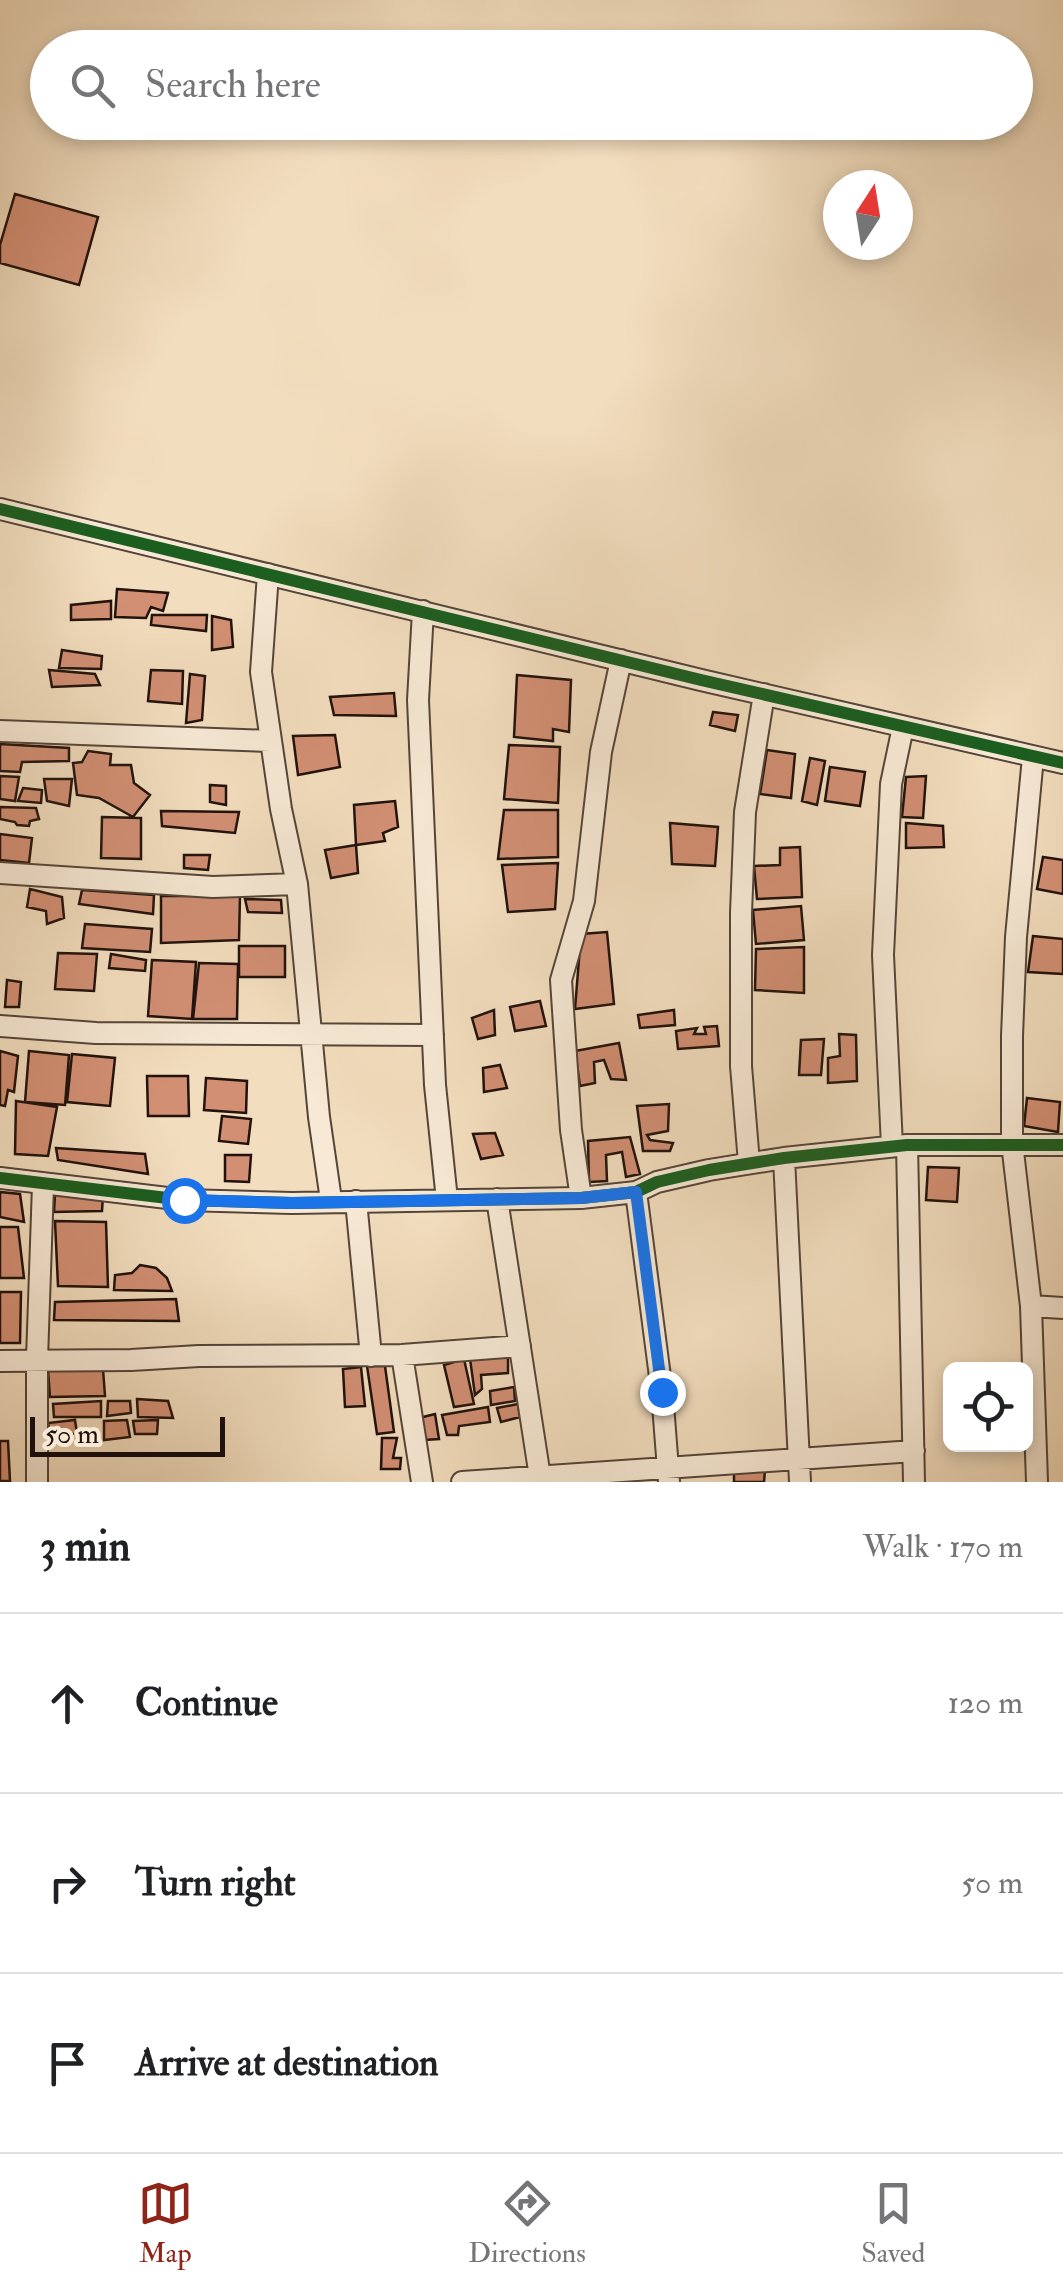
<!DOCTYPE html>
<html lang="en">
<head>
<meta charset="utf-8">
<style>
	:root { --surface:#fff; --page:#f2f2f2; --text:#202124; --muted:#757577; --line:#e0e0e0; --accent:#8f2418 }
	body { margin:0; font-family:"IM FELL Double Pica",serif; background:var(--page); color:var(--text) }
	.controls { position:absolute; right:30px; bottom:30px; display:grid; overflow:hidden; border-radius:15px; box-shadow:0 5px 15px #0003 }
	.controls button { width:90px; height:90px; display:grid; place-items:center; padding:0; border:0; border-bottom:2px solid var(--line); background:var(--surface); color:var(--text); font:50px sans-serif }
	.compass { position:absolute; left:823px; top:170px; width:90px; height:90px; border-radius:50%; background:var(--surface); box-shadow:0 5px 15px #0003; rotate:12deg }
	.scale { position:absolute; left:30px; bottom:25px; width:195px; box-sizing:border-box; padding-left:10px; border:5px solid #21120d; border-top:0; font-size:28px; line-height:35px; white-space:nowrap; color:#21120d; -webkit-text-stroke:8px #f7e9d5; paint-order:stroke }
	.stop { position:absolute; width:30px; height:30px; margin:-22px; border:8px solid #1a73e8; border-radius:50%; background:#fff }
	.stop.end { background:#1a73e8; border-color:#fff; box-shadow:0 2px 10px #0008 }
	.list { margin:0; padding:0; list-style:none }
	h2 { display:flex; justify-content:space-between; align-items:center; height:130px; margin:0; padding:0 40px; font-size:42px }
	h2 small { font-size:32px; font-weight:400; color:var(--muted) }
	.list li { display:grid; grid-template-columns:65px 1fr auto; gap:30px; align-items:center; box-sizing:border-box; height:180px; padding:0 40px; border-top:2px solid var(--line) }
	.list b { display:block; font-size:38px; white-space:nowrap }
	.list em { font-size:32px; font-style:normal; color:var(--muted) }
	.icon { flex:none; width:55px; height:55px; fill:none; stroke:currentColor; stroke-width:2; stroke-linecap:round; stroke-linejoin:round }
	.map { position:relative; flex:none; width:1063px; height:1482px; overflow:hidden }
	.search { position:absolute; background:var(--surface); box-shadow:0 5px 15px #0003; left:30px; right:30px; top:30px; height:110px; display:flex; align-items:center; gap:25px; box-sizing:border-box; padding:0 35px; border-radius:55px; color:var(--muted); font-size:38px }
	.sheet { height:670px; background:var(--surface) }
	nav { display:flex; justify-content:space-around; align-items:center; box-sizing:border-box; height:140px; border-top:2px solid var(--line); background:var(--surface); font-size:28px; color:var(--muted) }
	nav a { display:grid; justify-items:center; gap:5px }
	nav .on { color:var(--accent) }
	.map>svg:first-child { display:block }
</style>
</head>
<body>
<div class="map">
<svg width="1063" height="1482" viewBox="0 0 1063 1482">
	<rect width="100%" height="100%" fill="#f2ddbe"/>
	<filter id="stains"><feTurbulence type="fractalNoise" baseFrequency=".002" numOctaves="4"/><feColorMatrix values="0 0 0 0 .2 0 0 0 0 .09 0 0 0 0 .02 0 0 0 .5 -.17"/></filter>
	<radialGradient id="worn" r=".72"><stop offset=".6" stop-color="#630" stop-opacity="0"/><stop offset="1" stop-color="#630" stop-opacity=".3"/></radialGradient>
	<!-- building -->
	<path fill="#d28f74" stroke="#21120d" stroke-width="2.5" d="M15,194L98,217L79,285L0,263V245Z
		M117,589L168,593L163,611L151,607L146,618L115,617Z
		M111,601V619L71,620V605Z
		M152,615H207L206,631L151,625Z
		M212,616L231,620L233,647L212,650Z
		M62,650L102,656L101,669L59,668Z
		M49,670L95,674L100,685L52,687Z
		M151,670L183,671L182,704L148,701Z
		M190,674L205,676L202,720L186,723Z
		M517,675L571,680L569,732L553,729V741L514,737Z
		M394,693L396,716L334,715L330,697Z
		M713,712L738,715L735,731L710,725Z
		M335,735L340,767L298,775L293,736Z
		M0,744L69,748V761L22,762L20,772L0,771Z
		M509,745L560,747L558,803L504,799Z
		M767,750L795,754L791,798L760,794Z
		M88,751L111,754L110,765H131L134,783L150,795L133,817L99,798L77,795L73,763L82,762Z
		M810,758L825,761L817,805L802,801Z
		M830,767L865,772L860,806L825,801Z
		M0,776L19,777L15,801L0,799Z
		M926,776L923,818L902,817L906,777Z
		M44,779H72L69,806L47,801Z
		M210,785L226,786V805L210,802Z
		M23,788L42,790L41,803L18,801Z
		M395,801L398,827L383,833L385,841L356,845L354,805Z
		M0,807L36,808L39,819L30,821L29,826L17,825L15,822L0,819Z
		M504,810H558V857L498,859Z
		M161,811L239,812L235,833L162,826Z
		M102,817L141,818V859L101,858Z
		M670,823L718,827L715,866L672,864Z
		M906,823L943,826L944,847L906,848Z
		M0,834L32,838L29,863L0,860Z
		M356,845L358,873L331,878L325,850Z
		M800,847L802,897L757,899L754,866L780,865V848Z
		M184,855H210L208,870L184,868Z
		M1043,857L1063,860V894L1037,889Z
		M558,863L555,909L508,912L502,865Z
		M30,889L62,897L64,918L47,924L46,911L27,907Z
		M82,890L154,895L153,914L79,904Z
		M161,896H240L239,940L161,943Z
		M245,899L281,900L282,913L248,912Z
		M801,906L804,940L756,944L753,910Z
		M85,924L152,929L150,952L82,948Z
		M607,932L614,1004L575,1009L581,934Z
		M1033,936L1063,939V974L1028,972Z
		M239,946H285V977H239Z
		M804,947V993L755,990L756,949Z
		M58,953L97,954L94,991L55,989Z
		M111,954L146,960L145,971L109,968Z
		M152,960L196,962L192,1019L148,1016Z
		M199,963L238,964L237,1019H193Z
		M7,980L21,982L19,1007H5Z
		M540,1001L546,1026L515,1031L510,1007Z
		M494,1010L495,1035L478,1039L472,1018Z
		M674,1010L675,1025L640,1028L638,1015Z
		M717,1026L719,1046L678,1049L676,1031L697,1028L694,1034H706L704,1027Z
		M839,1034L856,1035L857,1081L828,1083V1058L840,1056Z
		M824,1039L821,1075H799L801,1040Z
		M619,1043L626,1080L611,1079L604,1060L594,1062L595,1083L580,1086L575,1051Z
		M0,1051L18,1056L14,1092L8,1090L5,1106L0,1105Z
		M29,1051L69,1055L65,1105L25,1102Z
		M72,1054L115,1058L110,1106L67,1102Z
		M500,1065L507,1088L484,1092L483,1068Z
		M147,1076H188L189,1116H148Z
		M206,1078L247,1081L246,1113L204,1110Z
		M1027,1098L1060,1102L1058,1132L1024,1126Z
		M16,1101L57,1107L48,1156L15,1154Z
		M669,1104L668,1131L647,1135L650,1140L673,1143L670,1151H643L637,1106Z
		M222,1116L251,1119L248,1144L219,1141Z
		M495,1133L503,1155L481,1159L473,1134Z
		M630,1137L640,1174L626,1177L622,1152L606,1155L607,1181L589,1182L588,1141Z
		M56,1148L145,1154L148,1174L58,1160Z
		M225,1155H251L249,1182L225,1181Z
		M928,1167L959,1168L957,1202L926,1200Z
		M0,1192L20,1194L24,1222L0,1217Z
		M55,1194L103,1195L102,1211L54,1212Z
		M55,1221L106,1222L108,1287L58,1286Z
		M0,1227H18L24,1278H0Z
		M140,1265L156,1268L167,1278L172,1291L114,1290L115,1275L132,1273Z
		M0,1292H21L20,1343H0Z
		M176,1299L179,1321L54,1320L55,1302Z
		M508,1357V1373L481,1375L482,1389L475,1395L470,1359Z
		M464,1359L474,1404L454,1407L444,1365Z
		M367,1366H385L394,1432L377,1434Z
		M361,1367L365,1406L345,1407L343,1369Z
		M103,1369L105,1396L50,1397L48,1370Z
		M514,1387L515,1401L491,1405L490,1391Z
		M137,1399L168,1401L173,1418L138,1417Z
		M101,1401V1417H54L53,1404Z
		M108,1401H130L131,1413L107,1416Z
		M518,1404L520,1417L501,1422L497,1408Z
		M488,1407L490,1422L459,1426L458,1435H447L442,1415Z
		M435,1414L439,1439L424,1440L419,1418Z
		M75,1420L77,1434L50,1432L48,1423Z
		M127,1420L130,1437L104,1440V1421Z
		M158,1420L157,1434H135L133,1421Z
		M382,1438H397L393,1458H401L400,1469H381Z
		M0,1441H8L10,1481H0Z
		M765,1470L764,1482H734V1471Z"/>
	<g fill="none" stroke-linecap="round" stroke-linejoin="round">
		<defs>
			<path id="minor" d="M0,509L701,680L1063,763
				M268,574L261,672L281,809L297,884L319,1117L331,1200
				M423,611L418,700L435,1085L447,1200
				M0,731L271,741
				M1033,757L1016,937L1012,1036V1143L1031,1306L1037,1482
				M0,873L213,887L297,884
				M0,1026L96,1033L433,1035
				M907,1145L914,1482
				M892,1146L883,955L891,784L903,727
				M784,1158L800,1482
				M749,1163L741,1066V913L745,812L764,694
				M0,1178L184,1200L292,1203L581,1198L636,1192L657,1182L709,1170L784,1158L907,1145H1063
				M636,1192L662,1392L669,1482
				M581,1198L571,1130L561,980L584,901L601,752L621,660
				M497,1199L540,1477
				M356,1201L371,1356
				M1031,1306L1063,1308
				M402,1355L422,1482
				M0,1361L131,1360L199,1356L402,1355L520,1346
				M37,1482V1359L43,1185
				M462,1482L914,1451"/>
		</defs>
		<!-- minor casing -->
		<use href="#minor" stroke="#554539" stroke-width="24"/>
		<!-- minor -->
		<use href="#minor" stroke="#f7e9d5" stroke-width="20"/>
		<defs>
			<path id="cycleway" d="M0,509L701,680L1063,763
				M0,1178L184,1200L292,1203L581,1198L636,1192L657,1182L709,1170L784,1158L907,1145H1063"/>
		</defs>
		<!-- cycleway casing -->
		<use href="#cycleway" stroke="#f7e9d5" stroke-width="19"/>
		<!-- cycleway -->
		<use href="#cycleway" stroke="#1b5e20" stroke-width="12"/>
	</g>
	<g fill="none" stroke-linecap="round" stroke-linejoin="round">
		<!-- route -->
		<path stroke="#1a73e8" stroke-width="12" d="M184,1200L292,1203L581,1198L636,1192L662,1392"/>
	</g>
	<rect width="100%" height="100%" filter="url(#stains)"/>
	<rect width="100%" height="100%" fill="url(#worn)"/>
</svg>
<div class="controls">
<button><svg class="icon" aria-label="locate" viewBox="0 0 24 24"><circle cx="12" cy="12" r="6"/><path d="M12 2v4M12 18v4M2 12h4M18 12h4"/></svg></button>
</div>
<svg class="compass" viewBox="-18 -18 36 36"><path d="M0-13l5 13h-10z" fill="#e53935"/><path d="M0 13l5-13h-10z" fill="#757577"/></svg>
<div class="scale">50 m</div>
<div class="stop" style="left:184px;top:1200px"></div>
<div class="stop end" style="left:662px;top:1392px"></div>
<div class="search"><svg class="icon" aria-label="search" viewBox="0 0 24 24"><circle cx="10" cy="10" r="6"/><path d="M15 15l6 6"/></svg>Search here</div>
</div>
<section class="sheet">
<h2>3 min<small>Walk · 170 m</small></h2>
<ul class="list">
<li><svg class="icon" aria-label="ahead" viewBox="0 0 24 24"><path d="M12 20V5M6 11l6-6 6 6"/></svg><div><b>Continue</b></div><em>120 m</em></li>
<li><svg class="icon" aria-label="right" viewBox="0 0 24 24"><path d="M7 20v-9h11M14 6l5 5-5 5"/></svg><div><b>Turn right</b></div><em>50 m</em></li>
<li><svg class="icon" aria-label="arrive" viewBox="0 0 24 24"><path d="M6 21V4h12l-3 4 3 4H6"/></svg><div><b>Arrive at destination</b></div></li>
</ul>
</section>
<nav>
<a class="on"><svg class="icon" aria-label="map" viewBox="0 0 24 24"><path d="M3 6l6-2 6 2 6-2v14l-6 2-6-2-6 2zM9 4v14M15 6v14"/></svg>Map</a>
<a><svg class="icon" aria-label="directions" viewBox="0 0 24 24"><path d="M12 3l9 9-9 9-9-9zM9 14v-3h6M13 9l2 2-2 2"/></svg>Directions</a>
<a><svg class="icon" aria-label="saved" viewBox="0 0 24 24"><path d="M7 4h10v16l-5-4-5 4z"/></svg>Saved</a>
</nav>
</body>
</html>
